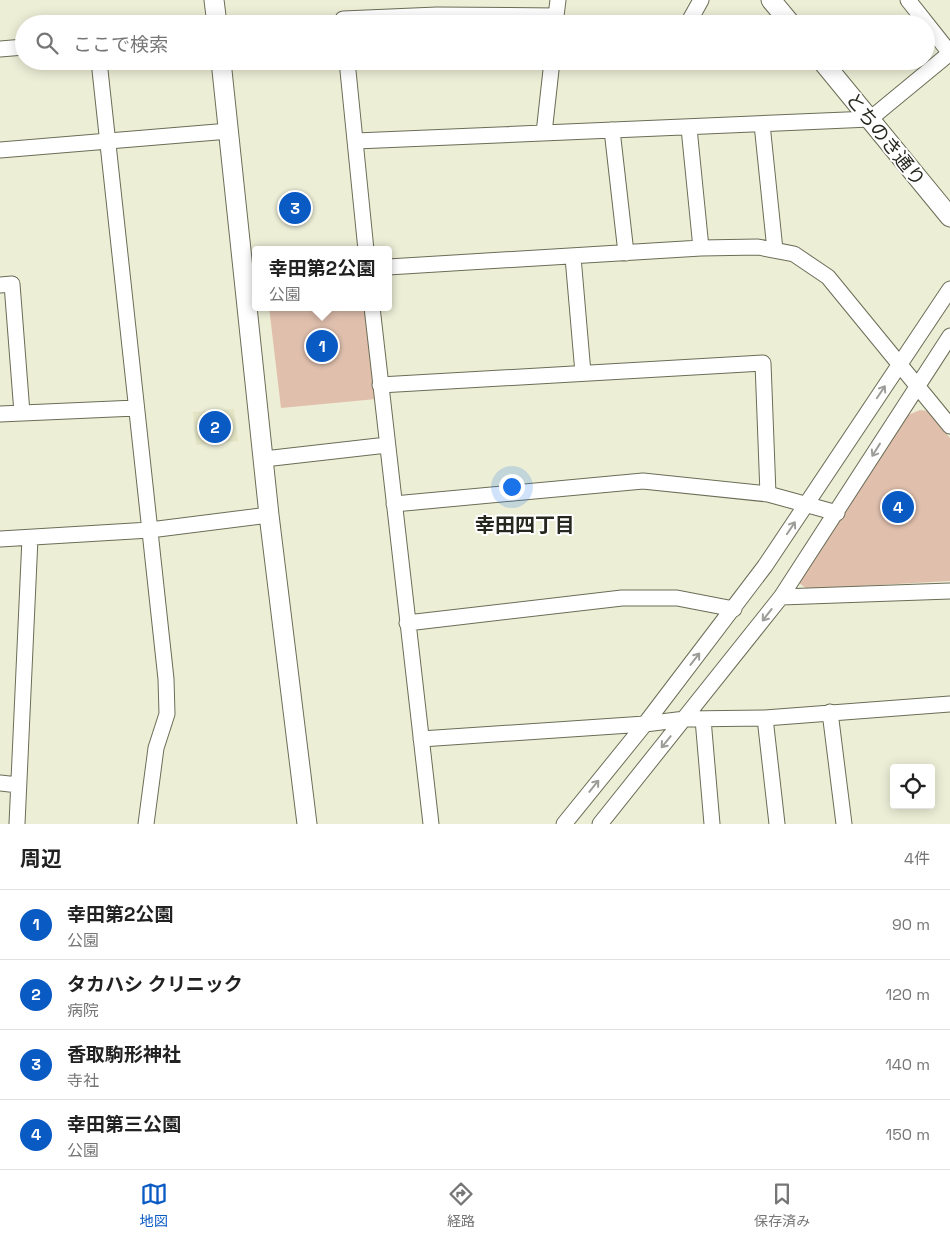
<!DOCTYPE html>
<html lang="ja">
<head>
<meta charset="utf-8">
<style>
	:root { --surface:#fff; --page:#f6f6f6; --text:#222; --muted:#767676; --line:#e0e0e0; --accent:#0a5ac4 }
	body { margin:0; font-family:"Space Grotesk","Noto Sans JP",sans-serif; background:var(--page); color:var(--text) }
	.controls { position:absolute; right:15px; bottom:15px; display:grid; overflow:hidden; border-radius:5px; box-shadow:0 2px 12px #0003 }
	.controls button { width:45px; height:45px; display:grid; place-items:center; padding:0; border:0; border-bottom:1px solid var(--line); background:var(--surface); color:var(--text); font:25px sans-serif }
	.you { position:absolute; left:511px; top:486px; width:18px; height:18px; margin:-12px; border:4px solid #fff; border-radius:50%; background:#1a73e8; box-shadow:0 0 0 8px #1a73e833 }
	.badge { display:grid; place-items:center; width:32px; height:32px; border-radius:50%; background:var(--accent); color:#fff; font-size:16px; font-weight:700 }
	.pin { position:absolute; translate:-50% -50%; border:2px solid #fff; box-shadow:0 1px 5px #0006 }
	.popup { position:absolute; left:252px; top:246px; width:140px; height:65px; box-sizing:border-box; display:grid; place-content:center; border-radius:5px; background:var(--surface); filter:drop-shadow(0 1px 4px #0005); font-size:16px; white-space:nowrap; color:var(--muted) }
	.popup b { font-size:19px; color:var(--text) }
	.popup::after { content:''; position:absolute; left:50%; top:100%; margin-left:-10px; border:10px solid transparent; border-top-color:var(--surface) }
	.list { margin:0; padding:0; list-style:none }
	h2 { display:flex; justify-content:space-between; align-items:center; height:65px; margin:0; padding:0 20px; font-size:21px }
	h2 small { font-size:16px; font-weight:400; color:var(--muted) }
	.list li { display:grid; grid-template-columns:32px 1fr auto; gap:15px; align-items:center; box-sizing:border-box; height:70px; padding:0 20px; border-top:1px solid var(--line) }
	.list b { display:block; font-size:19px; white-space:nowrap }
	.list p { margin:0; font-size:16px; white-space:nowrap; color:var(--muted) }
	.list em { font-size:16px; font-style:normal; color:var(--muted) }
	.icon { flex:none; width:28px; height:28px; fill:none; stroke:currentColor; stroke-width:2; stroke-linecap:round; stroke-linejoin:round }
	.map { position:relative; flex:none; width:950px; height:824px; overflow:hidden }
	.search { position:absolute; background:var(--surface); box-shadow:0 2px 12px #0003; left:15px; right:15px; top:15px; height:55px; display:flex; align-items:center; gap:12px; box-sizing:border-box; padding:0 18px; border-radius:28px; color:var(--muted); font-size:19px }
	.sheet { height:345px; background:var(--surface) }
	nav { display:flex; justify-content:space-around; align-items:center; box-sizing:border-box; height:70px; border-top:1px solid var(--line); background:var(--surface); font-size:14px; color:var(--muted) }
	nav a { display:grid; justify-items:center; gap:2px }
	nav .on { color:var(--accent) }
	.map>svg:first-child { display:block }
</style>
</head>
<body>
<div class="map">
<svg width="950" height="824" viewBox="0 0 950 824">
	<rect width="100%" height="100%" fill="#edeed6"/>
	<!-- built -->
	<path fill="#e3e5c5" d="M234,409L238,441L196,445L193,412Z"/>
	<!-- green -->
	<path fill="#e0bfad" d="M269,307H366L376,399L281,408Z
		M920,410L928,411L950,438V581L807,589L799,583L906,416Z"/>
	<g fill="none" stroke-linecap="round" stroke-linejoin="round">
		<defs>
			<path id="minor" d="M908,0L950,53
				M691,18L701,0
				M343,24V19L437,15L556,16
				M555,24L558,0
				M0,49L24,47
				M99,61L166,679L167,714L156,748L146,824
				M347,61L366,250
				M762,124L775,250
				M689,128L701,248
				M612,130L626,253
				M544,133L552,61
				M356,141L870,119L950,53
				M0,150L229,131
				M573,257L583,373
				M388,267L701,248L758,247L794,254L828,277L950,426
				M0,285L12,284L22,413
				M372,307L431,824
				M380,385L763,363L768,494
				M0,414L136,408
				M264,459L387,445
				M394,504L643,481L768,494L837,513
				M0,539L150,530L269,515
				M781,597L950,591
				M407,623L622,598H677L734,609
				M830,712L844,824
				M765,718L777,824
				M703,719L712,824
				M421,739L645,724L685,719L765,718L950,704
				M0,783L18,785
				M17,824L30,538
				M564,824L645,724L765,566L950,289
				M600,824L781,597L950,336"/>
			<path id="tertiary" d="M214,0L217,24
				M771,0L791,24
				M221,61L269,515L307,824
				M822,61L950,217"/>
		</defs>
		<!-- minor casing -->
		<use href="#minor" stroke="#6b6d57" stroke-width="17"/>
		<!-- tertiary casing -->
		<use href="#tertiary" stroke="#6b6d57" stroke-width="21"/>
		<!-- minor -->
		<use href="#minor" stroke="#fff" stroke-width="15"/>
		<!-- tertiary -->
		<use href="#tertiary" stroke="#fff" stroke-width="19"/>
	</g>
	<!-- one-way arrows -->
	<defs><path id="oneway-shaft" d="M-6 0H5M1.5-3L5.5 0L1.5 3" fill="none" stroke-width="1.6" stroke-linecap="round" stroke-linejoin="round" transform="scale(1.25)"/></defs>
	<g stroke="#9d9e9a">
		<use href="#oneway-shaft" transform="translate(881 392) rotate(-56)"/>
		<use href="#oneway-shaft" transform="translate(876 450) rotate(122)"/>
		<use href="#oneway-shaft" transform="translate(791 528) rotate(-56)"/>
		<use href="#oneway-shaft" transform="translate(767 615) rotate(128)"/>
		<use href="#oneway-shaft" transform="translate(695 659) rotate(-52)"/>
		<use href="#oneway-shaft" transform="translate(666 742) rotate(129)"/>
		<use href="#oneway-shaft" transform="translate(594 786) rotate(-51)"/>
	</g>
	<g text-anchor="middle" stroke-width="4" stroke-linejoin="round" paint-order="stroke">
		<!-- street labels -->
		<g font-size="19" fill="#26271e" stroke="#fff">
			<text transform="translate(886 139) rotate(51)" y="7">とちのき通り</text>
		</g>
		<!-- neighbourhood labels -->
		<g font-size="20" font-weight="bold" fill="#26271e" stroke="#fff">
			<text x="525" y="532">幸田四丁目</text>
		</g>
	</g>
</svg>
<div class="controls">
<button><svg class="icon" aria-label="locate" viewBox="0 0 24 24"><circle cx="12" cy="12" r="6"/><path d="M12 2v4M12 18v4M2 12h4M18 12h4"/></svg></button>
</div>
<div class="you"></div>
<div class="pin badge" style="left:322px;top:346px">1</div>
<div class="popup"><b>幸田第2公園</b>公園</div>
<div class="pin badge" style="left:215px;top:427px">2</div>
<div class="pin badge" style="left:295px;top:208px">3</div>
<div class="pin badge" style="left:898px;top:507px">4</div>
<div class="search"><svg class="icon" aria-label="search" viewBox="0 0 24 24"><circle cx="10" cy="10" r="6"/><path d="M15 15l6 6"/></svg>ここで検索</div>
</div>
<section class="sheet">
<h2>周辺<small>4件</small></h2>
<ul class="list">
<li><span class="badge">1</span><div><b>幸田第2公園</b><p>公園</p></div><em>90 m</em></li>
<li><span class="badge">2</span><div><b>タカハシ クリニック</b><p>病院</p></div><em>120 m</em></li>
<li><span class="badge">3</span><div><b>香取駒形神社</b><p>寺社</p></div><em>140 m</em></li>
<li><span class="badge">4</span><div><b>幸田第三公園</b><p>公園</p></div><em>150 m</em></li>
</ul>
</section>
<nav>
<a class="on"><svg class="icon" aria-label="map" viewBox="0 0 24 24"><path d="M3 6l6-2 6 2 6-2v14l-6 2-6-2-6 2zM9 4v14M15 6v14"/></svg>地図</a>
<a><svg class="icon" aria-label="directions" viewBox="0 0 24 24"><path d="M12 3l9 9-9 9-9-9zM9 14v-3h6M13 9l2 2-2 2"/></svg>経路</a>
<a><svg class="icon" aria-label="saved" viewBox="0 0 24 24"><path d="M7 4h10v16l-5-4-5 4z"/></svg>保存済み</a>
</nav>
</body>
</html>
